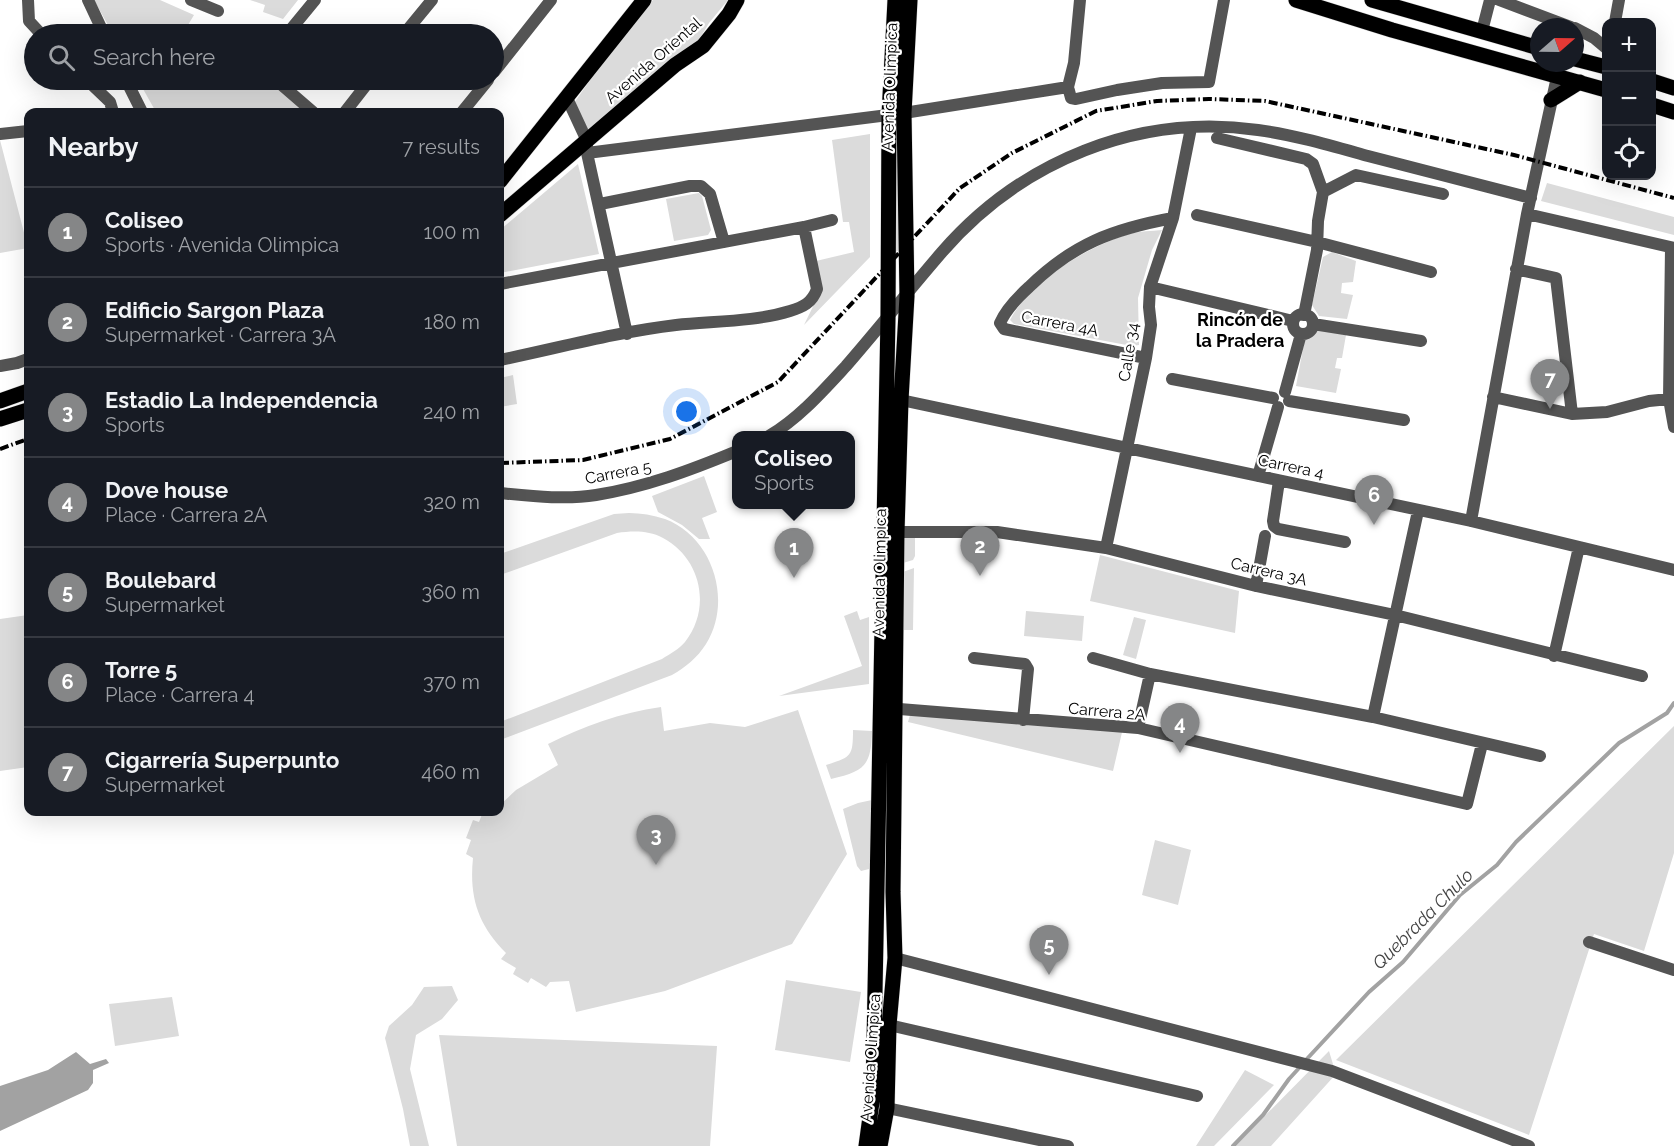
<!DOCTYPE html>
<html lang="en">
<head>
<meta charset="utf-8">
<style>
	:root { --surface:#171b24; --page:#20242c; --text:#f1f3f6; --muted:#9ea1a6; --line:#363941; --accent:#858687 }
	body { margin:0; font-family:Raleway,sans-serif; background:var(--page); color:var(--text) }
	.controls { position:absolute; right:18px; top:18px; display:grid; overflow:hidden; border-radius:12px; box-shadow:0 6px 24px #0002 }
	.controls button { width:54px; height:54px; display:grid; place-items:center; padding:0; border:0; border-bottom:2px solid var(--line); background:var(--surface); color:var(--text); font:30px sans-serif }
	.compass { position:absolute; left:1530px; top:18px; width:54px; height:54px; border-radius:50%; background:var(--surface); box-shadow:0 6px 24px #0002; rotate:70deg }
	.you { position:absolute; left:687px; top:412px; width:21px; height:21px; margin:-15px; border:4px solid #fff; border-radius:50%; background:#1a73e8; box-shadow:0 0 0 9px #1a73e833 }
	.badge { display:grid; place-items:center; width:39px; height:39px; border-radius:50%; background:var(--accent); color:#fff; font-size:20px; font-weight:700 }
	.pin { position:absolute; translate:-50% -50px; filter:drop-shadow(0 2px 3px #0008) }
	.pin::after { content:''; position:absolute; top:32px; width:21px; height:18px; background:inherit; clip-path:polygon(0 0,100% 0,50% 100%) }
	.popup { position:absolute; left:732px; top:431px; width:123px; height:78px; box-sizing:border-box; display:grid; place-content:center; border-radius:12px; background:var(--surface); filter:drop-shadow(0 2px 4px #0005); font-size:20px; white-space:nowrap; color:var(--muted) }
	.popup b { font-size:22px; color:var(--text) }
	.popup::after { content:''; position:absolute; left:50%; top:100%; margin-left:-12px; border:12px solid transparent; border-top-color:var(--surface) }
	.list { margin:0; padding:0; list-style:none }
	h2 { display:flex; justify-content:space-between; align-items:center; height:78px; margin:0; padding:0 24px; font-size:26px }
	h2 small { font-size:20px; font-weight:400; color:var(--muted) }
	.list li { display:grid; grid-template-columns:39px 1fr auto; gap:18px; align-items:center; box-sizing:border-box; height:90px; padding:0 24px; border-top:2px solid var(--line) }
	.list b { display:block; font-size:22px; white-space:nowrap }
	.list p { margin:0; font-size:20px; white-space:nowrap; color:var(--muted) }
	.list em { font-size:20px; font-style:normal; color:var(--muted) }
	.icon { flex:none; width:33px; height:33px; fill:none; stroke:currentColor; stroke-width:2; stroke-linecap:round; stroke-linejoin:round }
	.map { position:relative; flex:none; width:1674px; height:1146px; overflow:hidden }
	.search { position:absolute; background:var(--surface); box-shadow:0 6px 24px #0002; left:24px; top:24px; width:480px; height:66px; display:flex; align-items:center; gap:15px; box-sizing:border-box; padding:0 21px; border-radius:33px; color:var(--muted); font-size:22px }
	.panel { position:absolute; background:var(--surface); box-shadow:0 6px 24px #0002; left:24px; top:108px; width:480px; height:708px; border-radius:12px }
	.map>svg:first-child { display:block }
</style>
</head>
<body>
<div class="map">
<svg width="1674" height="1146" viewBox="0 0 1674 1146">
	<rect width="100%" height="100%" fill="#fff"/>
	<!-- green -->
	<path fill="#dbdbdb" d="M94,0H160L194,15L188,25L208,34H113Z
		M250,0H298L283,19L263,12L265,5Z
		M653,0H728L709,23L697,43L590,133L574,103L602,63Z
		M138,80H277L309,112H156Z
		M896,119H899L902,245L898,251L893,252Z
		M870,134V257L804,325L821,290L816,261L854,252L849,222H843L832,140Z
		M0,140L28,248L0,253Z
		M578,164L599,254L500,273V230Z
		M1547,183L1674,217V235L1541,201Z
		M699,193L702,196L711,230L708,235L674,241L666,199Z
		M1162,230L1152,250L1138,298L1139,345L1132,346L1014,324L1010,320C1031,280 1087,247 1129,234C1140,231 1151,231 1162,230Z
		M1332,252L1356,261L1353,282L1342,283L1341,293L1353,295L1347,319L1319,316L1312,305L1323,257Z
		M1318,329L1346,335L1342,358H1337L1335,368L1341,369L1336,393L1296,386L1305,338Z
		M513,375L517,404L500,407V378Z
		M704,476L717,512L702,518L710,539H699L682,525L658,512L652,496Z
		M629,513C641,513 653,515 665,519C713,537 733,601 706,644C697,658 686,667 672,675L500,740V722L662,659C670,654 679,649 685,642C712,608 701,558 663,538C648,530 632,531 617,533L500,575V554L614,514Z
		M905,537L915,538V556L913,560L903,563Z
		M1100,555L1239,591L1235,633L1090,601Z
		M914,568L913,630H901L903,572Z
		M857,611L860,620L869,617V684L779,696L862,666L844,616Z
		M1026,611L1084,616L1082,641L1024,636Z
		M28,615V767L0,771V619Z
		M1134,617L1146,620L1136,659L1123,655Z
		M661,707L664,731L710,723L745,727L798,710L847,854L792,944L665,991L576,1012L569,981L550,982L546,987L531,978L528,983L513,974L516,968L501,959L506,953C478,925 469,897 473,858L466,854L471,840L466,838L473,820L479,822L483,812H500V805L516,790L558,765L548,744C584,726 620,713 661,707Z
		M910,715L1123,728L1113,771L908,722Z
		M1674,726V853L1644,951L1594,934L1529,1135L1336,1060Z
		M853,730L872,731C871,766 865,771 831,779L826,765C851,757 853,757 853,730Z
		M872,800L870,864L869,869L861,871L857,866L843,809L858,803Z
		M1155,840L1191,850L1178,905L1142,895Z
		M786,980L861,992L850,1062L775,1050Z
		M452,986L458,1000L442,1019L416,1035L410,1069L429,1146H410L403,1109L385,1038L389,1026L412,1005L424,987Z
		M172,997L179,1036L115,1046L109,1004Z
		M439,1035L717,1046L710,1146H457Z
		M1329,1051L1336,1074L1271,1146H1235Z
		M1245,1070L1274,1085L1214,1146H1196Z"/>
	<!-- water -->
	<path fill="#a2a2a2" d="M76,1052L90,1064L106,1059L109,1063L93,1070V1083L88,1090L0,1131V1086L48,1070Z"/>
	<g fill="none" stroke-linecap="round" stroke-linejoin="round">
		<!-- stream -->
		<path stroke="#a2a2a2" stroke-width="4" d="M1305,1061L1369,992L1403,962L1460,895L1497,865L1516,842L1619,743L1667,713L1674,703
			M1233,1146L1263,1115L1289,1079L1300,1067"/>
		<defs>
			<path id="primary" d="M1296,0L1392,30L1606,90
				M1372,0L1539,48
				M1575,59L1606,67
				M1652,81L1674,88
				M1551,100L1580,82
				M1652,105L1674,112
				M500,181L644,0
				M500,215L675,65L703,46L729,14L737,0
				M0,401L28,391
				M0,419L28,410
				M866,1146L873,1095L888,318L889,115L895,0
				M880,1146L887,1108L889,1025L895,958L893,892L897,532L901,400L907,296L904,113L910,0"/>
		</defs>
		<!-- primary casing -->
		<use href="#primary" stroke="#dbdbdb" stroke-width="16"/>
		<!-- street -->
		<path stroke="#545454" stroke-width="12" d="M28,0L29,21L41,34
			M88,0L104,34
			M191,0L218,11
			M1080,0L1074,63L1068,87L1071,98L1076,99L1117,90L1162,83L1209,82L1224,0
			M1499,0L1571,27
			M1615,22L1619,0
			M1575,28L1594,38L1606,48
			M1482,31L1490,0
			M287,34L315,0
			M404,34L432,0
			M494,72L551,0
			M87,80L110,102L113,112
			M126,80L142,112
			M276,80L313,112
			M567,98L587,141V153L627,334
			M345,112L370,80
			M462,112L488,80
			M0,134L28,131
			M1217,138L1306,159L1313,164L1323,192L1318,221L1317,250L1304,315
			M587,153L904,113L1068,87
			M1323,192L1356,175L1443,194
			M600,204L690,186H701L710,194L724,242
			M1527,214L1674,248
			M1197,215L1317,242L1431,272
			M1671,248L1669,399L1674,427
			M1516,269L1556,278L1572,414
			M500,284L804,227L832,220
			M1150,287L1293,321
			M1293 324a10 10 0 1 1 20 0a10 10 0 1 1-20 0Z
			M1313,324L1421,341
			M1146,358L1004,329L1000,323C1006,309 1018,297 1029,287C1073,244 1113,229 1173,218
			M500,360C558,348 617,332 676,325C713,321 754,322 790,311C803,307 812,303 817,289L804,227
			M0,366L17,363L28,359
			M1172,379L1273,398
			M1285,392L1301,334
			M1493,397L1572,414L1607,412L1649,401L1669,399
			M901,400L1471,521L1674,570
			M1289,401L1404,420
			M769,436C799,418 822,392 846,366C879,328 910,289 942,252C1021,161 1138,113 1258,130C1295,135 1332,146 1368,156C1422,170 1477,184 1531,198
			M1258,476L1278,407
			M1279,481L1273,521L1274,526L1278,529L1345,542
			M500,493C531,496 565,500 596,495C646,487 691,470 737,451
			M1471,521L1527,214L1560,63
			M889,532H997L1106,548L1256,586L1395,615L1642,676
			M1106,548L1146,358L1151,325L1149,307L1150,287L1173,218L1191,128
			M1256,586L1265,536
			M1554,656L1579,547
			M974,658L1025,664L1028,669L1023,720
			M1093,658L1150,674L1373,717L1540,756
			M887,708L1138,728L1467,804L1482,744
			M1373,717L1418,511
			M1138,728L1150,674
			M1589,942L1674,970
			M895,958L1332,1071L1529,1146
			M889,1025L1197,1096
			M887,1108L1068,1146"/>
		<!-- primary -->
		<use href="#primary" stroke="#000" stroke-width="15"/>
		<!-- rail -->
		<path stroke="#000" stroke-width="4" stroke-dasharray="9 3 1.5 3" stroke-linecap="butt" d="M0,449L28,439
			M500,463L583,460L670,439L778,382L960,188L1012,153L1096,111L1157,101L1209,99L1265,101L1514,155L1674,198"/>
	</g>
	<g text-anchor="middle" stroke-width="4.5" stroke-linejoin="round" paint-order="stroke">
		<!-- street labels -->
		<g font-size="16" fill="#000" stroke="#fff">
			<text transform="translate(653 60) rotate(-41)" y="6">Avenida Oriental</text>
			<text transform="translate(889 87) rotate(-88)" y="6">Avenida Olimpica</text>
			<text transform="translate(1060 323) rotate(11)" y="6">Carrera 4A</text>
			<text transform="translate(1128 352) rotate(-81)" y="6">Calle 34</text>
			<text transform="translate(1291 466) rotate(12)" y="6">Carrera 4</text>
			<text transform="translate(618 472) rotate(-11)" y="6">Carrera 5</text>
			<text transform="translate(1269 571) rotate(13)" y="6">Carrera 3A</text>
			<text transform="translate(879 573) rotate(-89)" y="6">Avenida Olimpica</text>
			<text transform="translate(1107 711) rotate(5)" y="6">Carrera 2A</text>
			<text transform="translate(870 1058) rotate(-86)" y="6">Avenida Olimpica</text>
		</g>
		<!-- neighbourhood labels -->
		<g font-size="18" font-weight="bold" fill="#000" stroke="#fff">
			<text x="1240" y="326">Rincón de<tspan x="1240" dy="21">la Pradera</tspan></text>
		</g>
		<!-- water labels -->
		<g font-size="18" font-style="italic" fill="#434343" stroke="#fff">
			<text transform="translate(1423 919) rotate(-45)" y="6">Quebrada Chulo</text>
		</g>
	</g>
</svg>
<div class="controls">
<button>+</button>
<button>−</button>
<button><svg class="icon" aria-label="locate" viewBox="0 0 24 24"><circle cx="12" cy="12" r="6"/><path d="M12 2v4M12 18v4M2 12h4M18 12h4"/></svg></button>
</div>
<svg class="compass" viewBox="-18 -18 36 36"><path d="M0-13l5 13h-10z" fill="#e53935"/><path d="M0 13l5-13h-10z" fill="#9ea1a6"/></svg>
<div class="you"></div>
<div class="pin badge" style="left:794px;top:578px">1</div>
<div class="popup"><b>Coliseo</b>Sports</div>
<div class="pin badge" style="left:980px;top:576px">2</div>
<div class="pin badge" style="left:656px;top:865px">3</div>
<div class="pin badge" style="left:1180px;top:753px">4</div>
<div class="pin badge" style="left:1049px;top:975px">5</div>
<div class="pin badge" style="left:1374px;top:525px">6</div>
<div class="pin badge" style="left:1550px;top:409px">7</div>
<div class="search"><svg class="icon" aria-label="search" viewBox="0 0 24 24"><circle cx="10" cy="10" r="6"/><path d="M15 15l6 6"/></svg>Search here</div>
<section class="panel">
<h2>Nearby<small>7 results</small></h2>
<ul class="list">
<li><span class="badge">1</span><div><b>Coliseo</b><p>Sports · Avenida Olimpica</p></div><em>100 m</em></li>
<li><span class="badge">2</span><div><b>Edificio Sargon Plaza</b><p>Supermarket · Carrera 3A</p></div><em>180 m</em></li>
<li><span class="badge">3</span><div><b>Estadio La Independencia</b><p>Sports</p></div><em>240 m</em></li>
<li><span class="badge">4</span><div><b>Dove house</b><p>Place · Carrera 2A</p></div><em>320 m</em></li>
<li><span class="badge">5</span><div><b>Boulebard</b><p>Supermarket</p></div><em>360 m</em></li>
<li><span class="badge">6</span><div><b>Torre 5</b><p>Place · Carrera 4</p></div><em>370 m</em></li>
<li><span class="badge">7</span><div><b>Cigarrería Superpunto</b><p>Supermarket</p></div><em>460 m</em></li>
</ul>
</section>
</div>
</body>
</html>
